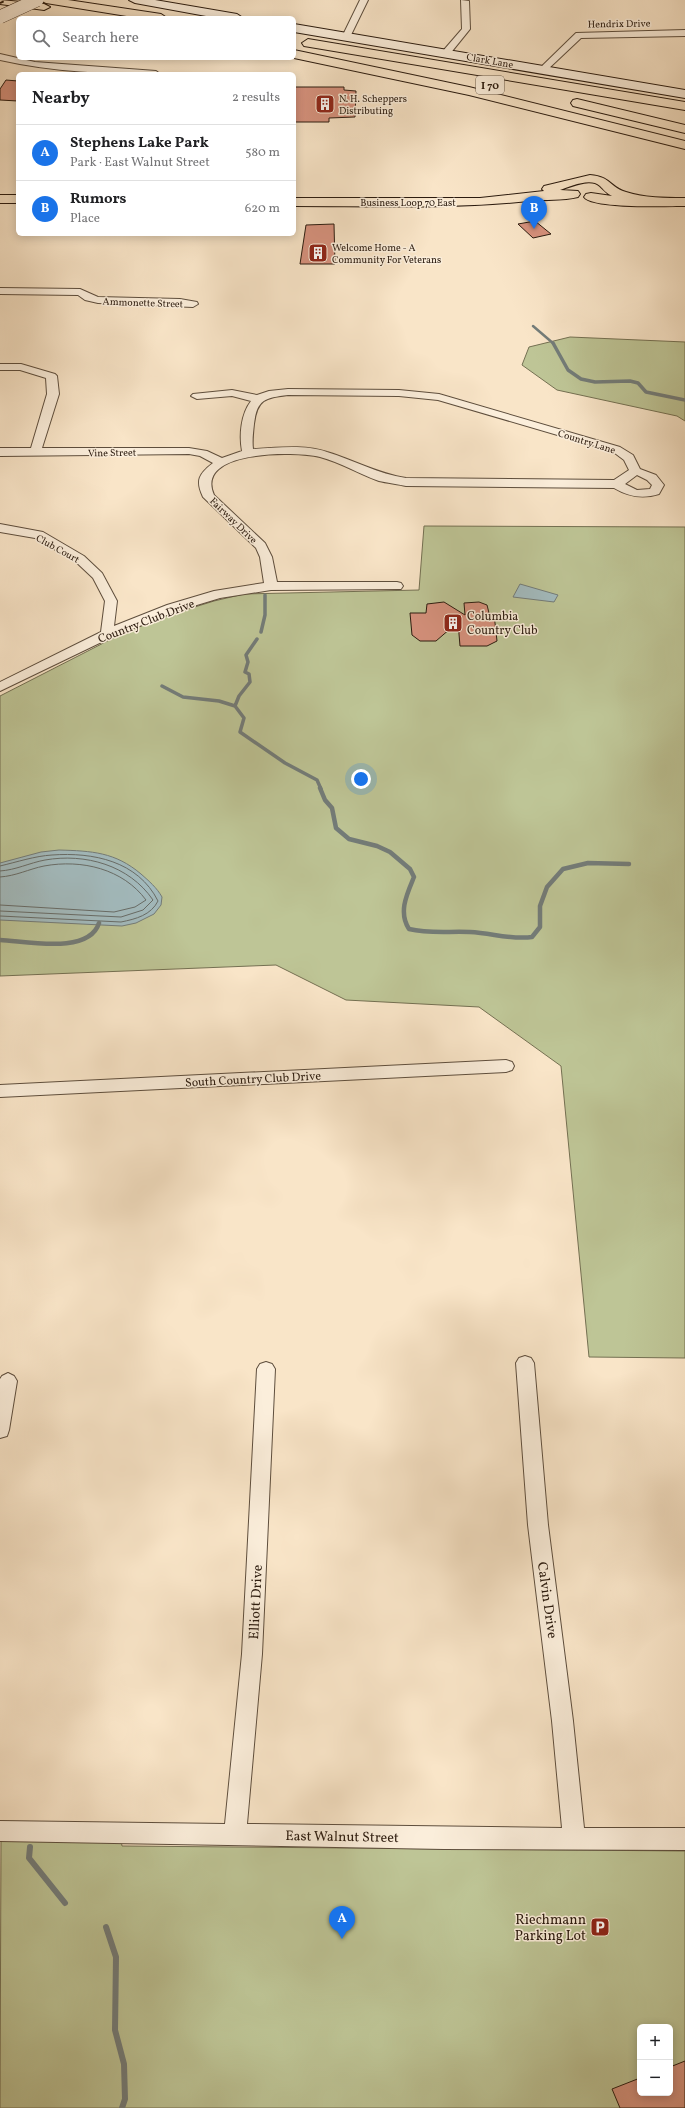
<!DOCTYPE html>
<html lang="en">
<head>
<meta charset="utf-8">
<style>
	:root { --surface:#fff; --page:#f2f2f2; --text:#202124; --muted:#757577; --line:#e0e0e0; --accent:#1a73e8 }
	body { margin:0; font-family:Vollkorn,serif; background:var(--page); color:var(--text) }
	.controls { position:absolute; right:12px; bottom:12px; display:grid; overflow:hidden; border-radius:6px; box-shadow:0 2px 10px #0003 }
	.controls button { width:36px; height:36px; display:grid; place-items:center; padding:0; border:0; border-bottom:1px solid var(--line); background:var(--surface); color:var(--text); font:20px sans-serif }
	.you { position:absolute; left:361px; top:779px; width:14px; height:14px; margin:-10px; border:3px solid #fff; border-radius:50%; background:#1a73e8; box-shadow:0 0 0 6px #1a73e833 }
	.badge { display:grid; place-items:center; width:26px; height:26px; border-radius:50%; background:var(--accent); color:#fff; font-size:13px; font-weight:700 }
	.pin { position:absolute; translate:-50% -33px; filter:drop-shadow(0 1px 2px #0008) }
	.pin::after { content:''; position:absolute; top:21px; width:14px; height:12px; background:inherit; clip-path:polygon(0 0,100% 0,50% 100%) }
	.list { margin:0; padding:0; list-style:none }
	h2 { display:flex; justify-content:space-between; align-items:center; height:52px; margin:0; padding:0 16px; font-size:17px }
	h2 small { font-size:13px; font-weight:400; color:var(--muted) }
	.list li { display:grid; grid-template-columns:26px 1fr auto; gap:12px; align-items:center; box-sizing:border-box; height:56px; padding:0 16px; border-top:1px solid var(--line) }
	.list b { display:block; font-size:15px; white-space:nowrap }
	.list p { margin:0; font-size:13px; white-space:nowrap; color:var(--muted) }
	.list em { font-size:13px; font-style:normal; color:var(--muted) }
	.icon { flex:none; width:22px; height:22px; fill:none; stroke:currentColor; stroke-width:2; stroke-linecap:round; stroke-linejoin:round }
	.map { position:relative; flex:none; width:685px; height:2108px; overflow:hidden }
	.search { position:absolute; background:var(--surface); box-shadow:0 2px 10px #0003; left:16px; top:16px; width:280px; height:44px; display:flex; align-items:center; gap:10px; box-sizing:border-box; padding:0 14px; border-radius:6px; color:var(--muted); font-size:15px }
	.panel { position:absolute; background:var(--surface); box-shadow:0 2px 10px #0003; left:16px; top:72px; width:280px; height:164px; border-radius:6px }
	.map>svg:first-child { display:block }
</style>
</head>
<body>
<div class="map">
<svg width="685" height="2108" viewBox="0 0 685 2108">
	<rect width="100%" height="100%" fill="#f9e5c8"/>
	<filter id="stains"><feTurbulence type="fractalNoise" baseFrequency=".005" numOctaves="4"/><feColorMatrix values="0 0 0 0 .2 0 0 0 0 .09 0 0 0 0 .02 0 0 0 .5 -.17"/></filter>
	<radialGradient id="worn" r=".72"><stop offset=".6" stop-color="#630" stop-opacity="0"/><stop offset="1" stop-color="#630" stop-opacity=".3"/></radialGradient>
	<!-- green -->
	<path fill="#bec596" stroke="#747052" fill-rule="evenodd" d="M570,337L685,342V421L677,416L557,390L522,365L529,347Z
		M424,526L685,527V1358L589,1357L561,1066L479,1007L346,1000L276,965L0,976V696L123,633L166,616L214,601L244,594L419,590Z
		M1,1838L121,1840L122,1846L685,1851V2108H0ZM640,2027H670V2093H640Z"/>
	<!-- water -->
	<path fill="#a3bcc0" stroke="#737c79" d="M520,584L558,595L554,602L513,597Z
		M59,850C92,851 115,852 141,874C149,881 157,888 162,897L161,905L154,914L136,923L122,926L0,920V863L41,852Z"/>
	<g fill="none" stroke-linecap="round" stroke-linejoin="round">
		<!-- shore -->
		<path stroke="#676c68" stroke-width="1" d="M0,866C17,862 35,856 52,855C93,852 138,861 158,901C151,915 136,919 121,922L0,916
			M0,871C16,870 29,863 45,860C85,853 129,865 153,900L143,910L121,917L0,911
			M0,877C16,876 29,869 44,866C82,859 123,869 146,900L135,907L114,912L0,905"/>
		<!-- stream-far3 -->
		<path stroke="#737c79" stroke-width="2.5" d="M533,326L554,344"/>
		<!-- stream-far2 -->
		<path stroke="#737c79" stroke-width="3.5" d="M553,343L568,370L581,379L595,382L630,381L638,383L646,392L685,400
			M261,632L265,615V595
			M257,639L246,655L248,662L245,672L249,674L250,682L239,696L235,706L244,718L240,732L285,763L317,780L321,789
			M162,686L183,697L219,701L235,706"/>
		<!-- stream-far1 -->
		<path stroke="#737c79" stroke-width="4.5" d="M320,788L325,800L332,808L336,828L349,839L377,846L390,852L410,869L414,877C407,894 398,912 409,929C430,934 449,931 470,932C492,933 511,940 532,937L540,927V906L547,887L563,869L588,863L629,864
			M0,940C26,941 89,955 99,923"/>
		<!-- stream -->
		<path stroke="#737c79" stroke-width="6" d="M30,1847L29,1858L65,1903
			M106,1927L116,1957L115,2030L124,2064L125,2099L122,2108"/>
	</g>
	<!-- building -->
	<path fill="#d7927e" stroke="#2b1b0f" d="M6,80L18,81V101L0,100V89Z
		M294,87H344V90L356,91L355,117L329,118V122H294Z
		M535,221L551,234L533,238L518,224Z
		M334,224L335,264H300L306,225Z
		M444,602L465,615L464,603L479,602L487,605L489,613L494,614L497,641L487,646H460L458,622L436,641H420L412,635L410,613H426L427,604Z
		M685,2061V2108H620L612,2089L640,2078V2093H670V2067Z"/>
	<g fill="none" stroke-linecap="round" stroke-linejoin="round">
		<defs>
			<path id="street" d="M360,0H368L350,37L346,40L343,39L342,37Z
				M461,0L469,1L470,29L449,55H443V51L462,29Z
				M685,30V36L581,38L546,71H540L539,69L576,33Z
				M0,54L35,62L156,71L160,74C107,74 53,72 0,60Z
				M0,288L80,289L98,297L180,299L197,302L198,304L193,307L98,303L85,300L78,295L0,294Z
				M0,364H21L55,374L57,376L59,394L42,448H189L207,451L222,458L242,451C239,435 241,414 251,401L232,396L197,399L191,396L193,394L232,390L257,395L269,391L288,389L399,390L439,394L620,447L633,455L640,469L656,475L664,485L659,494C643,499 629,497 614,488L406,486C397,484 388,483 379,481C359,474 340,462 320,457C294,451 194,450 214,495L265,543L272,557L277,582H397L401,583L403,586L401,589L271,590L220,598L177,611L112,637L0,691V682L101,632L105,601L93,578L76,562L35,538L0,532V524L43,532L84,556L102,573L117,601L114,626L167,605L214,591L264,583L260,557L256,548L203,497C195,480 199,474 213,463L200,456L189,454L0,456V448H31L47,394L46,378L20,370H0ZM288,395L399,396L438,400L612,451L624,460L629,470L614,480L406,478C378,474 354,460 327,452C304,444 277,448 253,449C252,441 253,433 254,424C257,399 265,398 288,395ZM637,475L647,480L652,485L650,489L637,490L625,484Z
				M506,1060L512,1062L514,1066L512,1070L506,1072L0,1097V1085Z
				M525,1356L531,1358L534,1363L548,1525L573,1721L584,1828H685V1850L444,1849L0,1841V1821L225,1824L242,1654L257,1369L260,1364L266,1362L272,1364L275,1369L262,1654L247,1824L562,1828L552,1721L528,1525L516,1363L519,1358Z
				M8,1373L14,1376L17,1381L9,1430L7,1436L0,1438V1379L2,1376Z"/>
			<path id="secondary" d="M129,0H155L237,14L243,18H217L135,3Z
				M294,24L685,90V98L294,32Z"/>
			<path id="primary" d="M590,175C612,177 609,187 626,192C644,198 666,198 685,198V206C669,206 592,209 584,197L586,194L591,193L612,196C606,193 604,190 600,186C590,177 570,187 560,190L578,191L580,194L578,197C563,201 545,199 529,201C451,209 372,206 294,206V198H480L544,191L542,189L544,186Z
				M0,195H18V203H0Z"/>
			<path id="highway" d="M0,0L44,4L50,7L44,10L0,4Z
				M40,0H68L161,14L167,18H139L46,3Z
				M308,39L685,102V110L304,46L302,43Z
				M294,50L469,87L685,141V149L469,95L294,58Z
				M577,99L685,125V133L573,106L571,103L573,100Z"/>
		</defs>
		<!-- street casing -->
		<use href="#street" stroke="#5e4e3d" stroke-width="2"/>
		<!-- secondary casing -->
		<use href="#secondary" stroke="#2b1b0f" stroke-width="2"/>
		<!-- primary casing -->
		<use href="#primary" stroke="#2b1b0f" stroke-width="2"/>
		<!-- highway casing -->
		<use href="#highway" stroke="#2b1b0f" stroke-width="2"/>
		<!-- street -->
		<use href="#street" fill="#fbeedb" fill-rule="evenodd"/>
		<!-- secondary -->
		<use href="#secondary" fill="#fbeedb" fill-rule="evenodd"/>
		<!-- primary -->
		<use href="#primary" fill="#f9e5c8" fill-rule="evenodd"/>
		<!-- highway -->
		<use href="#highway" fill="#f9e5c8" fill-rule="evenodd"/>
		<!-- rail -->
		<path stroke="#2b1b0f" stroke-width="2" stroke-dasharray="4 4" stroke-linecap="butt" d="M0,3L7,0"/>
		<defs>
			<path id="secondary-bridge" d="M0,17L37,0"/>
		</defs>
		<!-- secondary-bridge casing -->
		<use href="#secondary-bridge" stroke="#2b1b0f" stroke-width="14" stroke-linecap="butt"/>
		<!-- secondary-bridge -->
		<use href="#secondary-bridge" stroke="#fbeedb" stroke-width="13"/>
	</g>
	<!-- icons -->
	<defs>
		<symbol id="building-square" viewBox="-11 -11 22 22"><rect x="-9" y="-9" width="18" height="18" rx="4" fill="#8f2418" stroke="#fbeedb"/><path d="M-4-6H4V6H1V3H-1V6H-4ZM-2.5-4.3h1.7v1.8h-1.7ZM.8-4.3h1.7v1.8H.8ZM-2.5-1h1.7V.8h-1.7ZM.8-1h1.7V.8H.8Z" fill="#fff"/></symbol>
		<symbol id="parking-square" viewBox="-11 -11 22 22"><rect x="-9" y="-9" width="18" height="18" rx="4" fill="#8f2418" stroke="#fbeedb"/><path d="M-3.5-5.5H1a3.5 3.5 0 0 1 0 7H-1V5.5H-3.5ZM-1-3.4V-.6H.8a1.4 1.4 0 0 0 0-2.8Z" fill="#fff"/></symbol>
	</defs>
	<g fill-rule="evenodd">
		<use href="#building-square" x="314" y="93" width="22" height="22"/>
		<use href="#building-square" x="307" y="242" width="22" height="22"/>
		<use href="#building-square" x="442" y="612" width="22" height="22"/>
		<use href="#parking-square" x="589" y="1916" width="22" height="22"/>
	</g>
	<g text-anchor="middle" stroke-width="3" stroke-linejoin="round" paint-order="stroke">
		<!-- far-street labels -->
		<g font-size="10" fill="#2b1b0f" stroke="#fbeedb">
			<text transform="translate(619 23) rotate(-1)" y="4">Hendrix Drive</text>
			<text transform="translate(490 60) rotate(10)" y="4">Clark Lane</text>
			<text x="408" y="206">Business Loop 70 East</text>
			<text transform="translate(143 302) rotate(2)" y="4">Ammonette Street</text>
			<text transform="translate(587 441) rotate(17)" y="4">Country Lane</text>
			<text transform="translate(112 452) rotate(-1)" y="4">Vine Street</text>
			<text transform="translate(234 520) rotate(44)" y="4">Fairway Drive</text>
			<text transform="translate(58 548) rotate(29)" y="4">Club Court</text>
		</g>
		<!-- far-poi labels -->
		<g font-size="10" fill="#2b1b0f" stroke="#fbeedb" text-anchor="start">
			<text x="339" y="102">N. H. Scheppers<tspan x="339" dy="12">Distributing</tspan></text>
			<text x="332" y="251">Welcome Home - A<tspan x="332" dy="12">Community For Veterans</tspan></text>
		</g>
		<!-- shield labels -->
		<rect fill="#fbeedb" stroke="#695a4c" stroke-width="1" x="476" y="76" width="28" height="18" rx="3"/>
		<g font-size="11" font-weight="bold" fill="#2b1b0f">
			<text x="490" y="89">I 70</text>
		</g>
		<!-- poi labels -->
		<g font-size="12" fill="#2b1b0f" stroke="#fbeedb" text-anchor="start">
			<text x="467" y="620">Columbia<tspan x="467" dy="14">Country Club</tspan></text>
		</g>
		<!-- street labels -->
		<g font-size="12" fill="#2b1b0f" stroke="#fbeedb">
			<text transform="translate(146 621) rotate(-21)" y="4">Country Club Drive</text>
			<text transform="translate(253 1079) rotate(-3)" y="4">South Country Club Drive</text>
		</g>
		<!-- near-street labels -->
		<g font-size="14" fill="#2b1b0f" stroke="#fbeedb">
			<text transform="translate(548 1600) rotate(82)" y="5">Calvin Drive</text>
			<text transform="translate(255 1602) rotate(-87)" y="5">Elliott Drive</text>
			<text transform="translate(342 1836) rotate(1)" y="5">East Walnut Street</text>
		</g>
		<!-- near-poi labels -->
		<g font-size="14" fill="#2b1b0f" stroke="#fbeedb" text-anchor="end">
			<text x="586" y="1924">Riechmann<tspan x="586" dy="16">Parking Lot</tspan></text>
		</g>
	</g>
	<rect width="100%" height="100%" filter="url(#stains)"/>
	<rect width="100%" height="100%" fill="url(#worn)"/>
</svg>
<div class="controls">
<button>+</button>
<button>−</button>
</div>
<div class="you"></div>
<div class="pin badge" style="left:342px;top:1939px">A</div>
<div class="pin badge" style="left:534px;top:229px">B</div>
<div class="search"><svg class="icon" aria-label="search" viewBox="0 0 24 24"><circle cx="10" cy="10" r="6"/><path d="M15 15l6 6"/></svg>Search here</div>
<section class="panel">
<h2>Nearby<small>2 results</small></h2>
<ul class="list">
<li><span class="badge">A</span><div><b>Stephens Lake Park</b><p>Park · East Walnut Street</p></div><em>580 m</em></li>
<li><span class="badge">B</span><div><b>Rumors</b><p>Place</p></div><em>620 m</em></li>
</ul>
</section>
</div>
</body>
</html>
